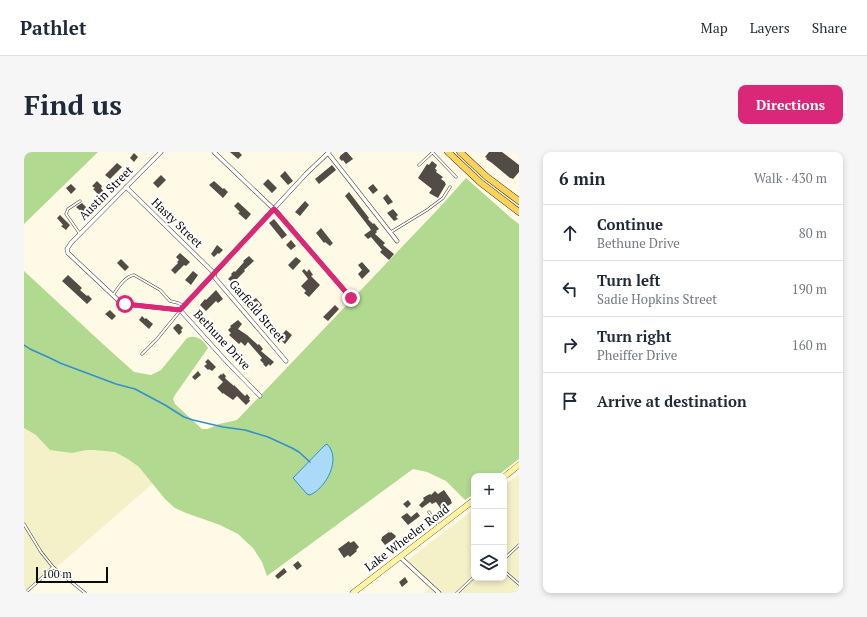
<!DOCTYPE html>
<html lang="en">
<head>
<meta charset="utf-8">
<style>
	:root { --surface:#fff; --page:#f6f6f7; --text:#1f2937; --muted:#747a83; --line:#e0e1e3; --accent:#db2777 }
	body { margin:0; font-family:"PT Serif",serif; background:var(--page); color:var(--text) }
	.controls { position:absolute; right:12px; bottom:12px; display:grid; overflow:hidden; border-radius:8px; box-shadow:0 2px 6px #0003 }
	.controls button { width:36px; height:36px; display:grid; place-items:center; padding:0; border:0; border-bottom:1px solid var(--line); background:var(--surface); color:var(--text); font:20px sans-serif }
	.scale { position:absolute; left:12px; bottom:10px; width:72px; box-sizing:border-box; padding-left:4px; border:2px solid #090909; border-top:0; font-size:11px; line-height:14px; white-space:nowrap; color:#090909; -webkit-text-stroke:3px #fff; paint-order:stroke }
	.stop { position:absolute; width:12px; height:12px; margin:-9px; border:3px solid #db2777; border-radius:50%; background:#fff }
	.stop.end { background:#db2777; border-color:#fff; box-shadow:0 1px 4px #0008 }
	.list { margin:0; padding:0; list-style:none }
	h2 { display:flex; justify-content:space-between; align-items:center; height:52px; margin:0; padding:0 16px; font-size:17px }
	h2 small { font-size:13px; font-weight:400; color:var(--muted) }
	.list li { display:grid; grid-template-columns:26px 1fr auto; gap:12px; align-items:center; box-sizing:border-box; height:56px; padding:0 16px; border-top:1px solid var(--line) }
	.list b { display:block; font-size:15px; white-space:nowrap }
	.list p { margin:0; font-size:13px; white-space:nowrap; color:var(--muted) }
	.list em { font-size:13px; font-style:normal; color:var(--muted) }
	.icon { flex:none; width:22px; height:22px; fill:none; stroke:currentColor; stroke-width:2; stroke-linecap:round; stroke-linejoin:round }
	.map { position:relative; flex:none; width:495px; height:441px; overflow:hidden; border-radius:8px }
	header { display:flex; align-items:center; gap:24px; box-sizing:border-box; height:56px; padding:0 20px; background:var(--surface); border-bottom:1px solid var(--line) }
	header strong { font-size:19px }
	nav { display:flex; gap:22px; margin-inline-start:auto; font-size:14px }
	.intro { display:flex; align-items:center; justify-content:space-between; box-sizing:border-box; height:96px; padding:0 24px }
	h1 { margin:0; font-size:28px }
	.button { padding:10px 18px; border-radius:8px; background:var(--accent); color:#fff; font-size:14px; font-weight:700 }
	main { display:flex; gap:24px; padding:0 24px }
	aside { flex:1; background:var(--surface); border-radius:8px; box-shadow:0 2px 6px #0003 }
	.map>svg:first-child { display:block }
</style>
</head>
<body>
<header>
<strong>Pathlet</strong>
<nav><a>Map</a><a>Layers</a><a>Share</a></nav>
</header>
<div class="intro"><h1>Find us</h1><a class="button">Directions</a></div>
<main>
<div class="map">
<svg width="495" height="441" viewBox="0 0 495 441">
	<rect width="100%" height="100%" fill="#fffae6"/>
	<!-- farmland -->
	<path fill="#f4f0c7" d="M0,119L81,194L110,220L158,306L3,441H0Z
		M495,322V441H400L405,437L380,411L450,357V426H480V334Z"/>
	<!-- forest -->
	<path fill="#b1d990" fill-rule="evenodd" d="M0,0H74L0,72Z
		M442,26L487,66L495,72V307L473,324H450V342L441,348L422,329L403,320L389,317L243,424L238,410L229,396L214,382L196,373L162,361L151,356L141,347L115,315L104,307L91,300L70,298H62L48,301L26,298L12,283L0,276V119L81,194L110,220L127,223L137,218L163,186C172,182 180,188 184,196L151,243L149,247L151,252L178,277H184L195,272L213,268L416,55ZM300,294L276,333L269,326Z"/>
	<!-- water -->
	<path fill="#aadaf7" stroke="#3190ce" d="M303,292C318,307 302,336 286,343L283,342L269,326L300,294Z"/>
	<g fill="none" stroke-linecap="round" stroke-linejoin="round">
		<!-- stream -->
		<path stroke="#3190ce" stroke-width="1.5" d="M0,193L6,197L26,206L36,211L92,232L111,237L141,253L160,265L169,268L199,275L221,278L244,285L268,296L275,300L286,310"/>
	</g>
	<!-- building -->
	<path fill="#524b46" d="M206,0H215L218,3L214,7Z
		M321,0H323L329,7L322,12L319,8L318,9L315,6L316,5V4Z
		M465,0H478L495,13V20L489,27L487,26H486L468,11L462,7L463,6L461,5Z
		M110,1L114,5L110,10L106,6Z
		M408,9L413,13L411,17L413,18L412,20L419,25L417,27L421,30V31L422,32L414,46L405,41L408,37L394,26L403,12L405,13Z
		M93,11L98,15L86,27L81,23Z
		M308,13L312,18L295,32L291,27Z
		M261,19L269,29L264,33L256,24Z
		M137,23L142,28L134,36L129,31Z
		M244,27L253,36L248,41L239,32Z
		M73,29L78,34L77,36L80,40L76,44L69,37L71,36L68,34Z
		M190,29L199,37L200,36L204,40L199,46L185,33Z
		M47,32L52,37L47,42L42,36Z
		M349,32L354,38L349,42L344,36Z
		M325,40L345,66L344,67L349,72L350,71L355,77L352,79L353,80L351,82L361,91L359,93L370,102L365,108L356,100L358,98L347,85L344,87L340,83L347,78L345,75L321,44Z
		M363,42L369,50L364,53L359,46Z
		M281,49L285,53L276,64L271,60Z
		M214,50L227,62L222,68L214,61L216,60L210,54Z
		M58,51L63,56L59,61L52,55Z
		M369,57L374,63L372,65L374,67L370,69L363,61Z
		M36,63L46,73L42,78L37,74L39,73L33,66Z
		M250,67L263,83L258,87L245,71Z
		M297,76L308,90L309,91L306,94L301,90L300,91L292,81Z
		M267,88L272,94L267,98L262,93Z
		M193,93L199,98L195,102L194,101L190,105L187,102Z
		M156,101L166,110L162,114L160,113L151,122L147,118L154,111L153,110L155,108L152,105Z
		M225,104L230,109L220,118L221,119L209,131L204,127L208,123L207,122L210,119L211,120L220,110L219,109Z
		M272,105L277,109L269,118L264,113Z
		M97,107L105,115L101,119L93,111Z
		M338,110L346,119L338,127L334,122L338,118L334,113Z
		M280,117L283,120L285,117L289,123L287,124L296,133L285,145L280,141L282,139L277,134L284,127L278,119Z
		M169,119L174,123L167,133L161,128Z
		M44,123L58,136L56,138L63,144L64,143L68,147L63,152L38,129Z
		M192,138L199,147L194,151L192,149L182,159L176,153L181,147L182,148Z
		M232,146L238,153L234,157L232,155V156L231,155L229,156L225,151Z
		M311,153L315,157L304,169L299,165Z
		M86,158L92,164L88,168L81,162Z
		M118,164L121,167L122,166L129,172L125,177L115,168Z
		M214,168L218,172L214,177L223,183L234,193L235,192L239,197L237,199L250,210L246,214L245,212L242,215L239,212H240L236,208L238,206L224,190L221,194L217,190L215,192L205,183L207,181L204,178L207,175L206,174Z
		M153,172H155L159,176L157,178L158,180L155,183L149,176Z
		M262,178L268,183L261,192L255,186Z
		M184,207L192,215L188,219L185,217L184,218L180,214L183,212L181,210Z
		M174,219L177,223L171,228L168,225Z
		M199,221L202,224L201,226L203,228L210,234V233L221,244L223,242L226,246L225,247L226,249L222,253L213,244L209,248L199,241V242L193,236L199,230L194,225L197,222L198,223Z
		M420,338L427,348V349L428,351L418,358L421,361L417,363L414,360L417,357L412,350L408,352L406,350L398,356L395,353L400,348L399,346L402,344L406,342L407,343L411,339L414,342Z
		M384,348L387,352L383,356L379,352Z
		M393,360L396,364L384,373L377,365L383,361L387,365Z
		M365,380L366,381L367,380L372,384L371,386L361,393L357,388L358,386V385Z
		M325,389L326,391L330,389L335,395L332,398L333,399L326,405L324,403L320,406L314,397Z
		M274,409L278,414L273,418L269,413Z
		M260,416L263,420L254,427L251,424Z
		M381,425L384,430L378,435L375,430Z"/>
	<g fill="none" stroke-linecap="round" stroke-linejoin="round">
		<defs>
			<path id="lane" d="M409,1L432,25
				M395,13L408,1
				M56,49L44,57L42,62L56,82
				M367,80L403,58L419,46L426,35
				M89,143C94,136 100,125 110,123L136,138L146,149L154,151L160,154
				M118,202L133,187L156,159
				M405,360L415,374
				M0,372L17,400L29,415L61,441
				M480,407L495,393
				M480,419L495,432
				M1,441L21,423L29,415
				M433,441L450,425"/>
			<path id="street" d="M137,0L47,91L43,97L44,101L95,149L101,152L156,158L202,209L236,244
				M190,0L254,61L327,146
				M304,1L373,89
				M102,35L190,121L191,126L262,209
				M156,158L282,22L305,0
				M376,405L415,441"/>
			<path id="secondary" d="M480,325L495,313
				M329,441L450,348"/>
			<path id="primary" d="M424,0L457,31L495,60
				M436,0L463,25L495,49"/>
		</defs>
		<!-- lane casing -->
		<use href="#lane" stroke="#3c3c3c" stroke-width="3"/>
		<!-- street casing -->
		<use href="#street" stroke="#3c3c3c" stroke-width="4.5"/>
		<!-- secondary casing -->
		<use href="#secondary" stroke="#2b2b2b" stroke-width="6"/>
		<!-- primary casing -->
		<use href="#primary" stroke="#1a1a1a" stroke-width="7"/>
		<!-- lane -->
		<use href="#lane" stroke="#fff" stroke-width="2"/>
		<!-- street -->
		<use href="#street" stroke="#fff" stroke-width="3.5"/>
		<!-- secondary -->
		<use href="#secondary" stroke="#fff4a1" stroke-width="5.5"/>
		<!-- primary -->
		<use href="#primary" stroke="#fbd35a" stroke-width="6"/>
	</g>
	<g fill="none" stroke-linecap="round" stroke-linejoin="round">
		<!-- route -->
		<path stroke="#db2777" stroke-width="5" d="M101,152L156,158L250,57L327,146"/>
	</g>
	<g text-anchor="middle" stroke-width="4" stroke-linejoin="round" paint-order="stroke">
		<!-- street labels -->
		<g font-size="12" fill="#090909" stroke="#fff">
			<text transform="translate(82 41) rotate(-45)" y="4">Austin Street</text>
			<text transform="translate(153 71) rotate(44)" y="4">Hasty Street</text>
			<text transform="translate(233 159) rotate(49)" y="4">Garfield Street</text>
			<text transform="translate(198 188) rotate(47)" y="4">Bethune Drive</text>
			<text transform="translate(383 386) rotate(-37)" y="4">Lake Wheeler Road</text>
		</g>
	</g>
</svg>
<div class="controls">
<button>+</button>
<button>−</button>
<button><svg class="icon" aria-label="layers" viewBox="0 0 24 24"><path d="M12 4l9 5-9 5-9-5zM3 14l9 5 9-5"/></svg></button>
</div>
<div class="scale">100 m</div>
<div class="stop" style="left:101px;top:152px"></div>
<div class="stop end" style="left:327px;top:146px"></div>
</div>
<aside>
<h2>6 min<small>Walk · 430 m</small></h2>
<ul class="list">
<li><svg class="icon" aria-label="ahead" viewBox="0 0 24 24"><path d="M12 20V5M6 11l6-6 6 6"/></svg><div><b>Continue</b><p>Bethune Drive</p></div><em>80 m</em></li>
<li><svg class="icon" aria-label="left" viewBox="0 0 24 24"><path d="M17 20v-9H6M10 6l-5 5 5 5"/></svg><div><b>Turn left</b><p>Sadie Hopkins Street</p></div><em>190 m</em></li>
<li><svg class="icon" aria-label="right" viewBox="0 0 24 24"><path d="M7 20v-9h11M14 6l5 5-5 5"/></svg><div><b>Turn right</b><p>Pheiffer Drive</p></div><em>160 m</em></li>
<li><svg class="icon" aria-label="arrive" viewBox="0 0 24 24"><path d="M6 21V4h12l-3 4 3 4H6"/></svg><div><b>Arrive at destination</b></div></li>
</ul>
</aside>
</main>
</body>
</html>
